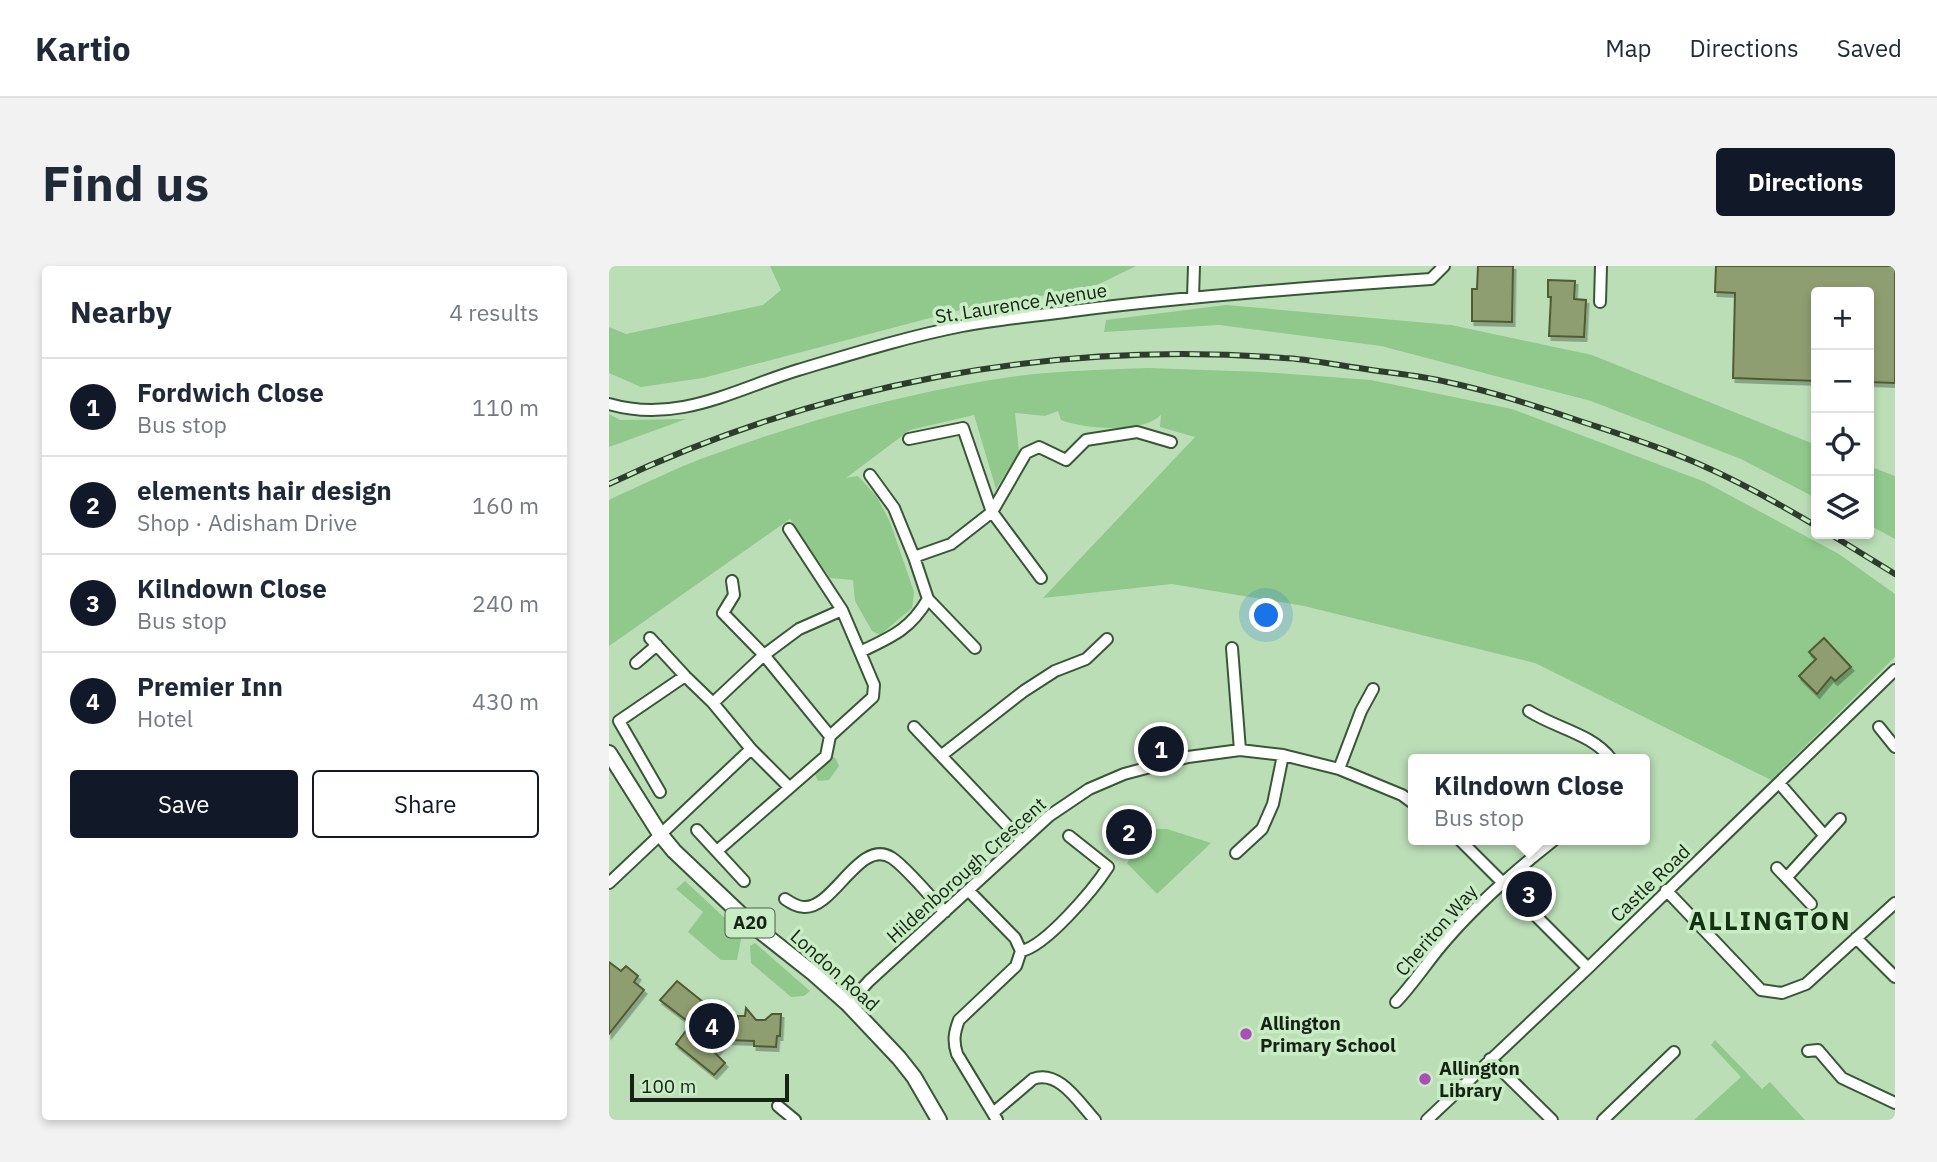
<!DOCTYPE html>
<html lang="en">
<head>
<meta charset="utf-8">
<style>
	:root { --surface:#fff; --page:#f2f2f3; --text:#1f2937; --muted:#747a83; --line:#e0e1e3; --accent:#111827 }
	body { margin:0; font-family:"IBM Plex Sans",sans-serif; background:var(--page); color:var(--text) }
	.controls { position:absolute; right:21px; top:21px; display:grid; overflow:hidden; border-radius:7px; box-shadow:0 4px 10px #0003 }
	.controls button { width:63px; height:63px; display:grid; place-items:center; padding:0; border:0; border-bottom:2px solid var(--line); background:var(--surface); color:var(--text); font:35px sans-serif }
	.scale { position:absolute; left:21px; bottom:18px; width:159px; box-sizing:border-box; padding-left:7px; border:4px solid #152214; border-top:0; font-size:19px; line-height:24px; white-space:nowrap; color:#152214; -webkit-text-stroke:5px #c8ecc4; paint-order:stroke }
	.you { position:absolute; left:658px; top:350px; width:24px; height:24px; margin:-18px; border:5px solid #fff; border-radius:50%; background:#1a73e8; box-shadow:0 0 0 10px #1a73e833 }
	.badge { display:grid; place-items:center; width:46px; height:46px; border-radius:50%; background:var(--accent); color:#fff; font-size:23px; font-weight:700 }
	.pin { position:absolute; translate:-50% -50%; border:4px solid #fff; box-shadow:0 2px 7px #0006 }
	.popup { position:absolute; left:799px; top:488px; width:242px; height:91px; box-sizing:border-box; display:grid; place-content:center; border-radius:7px; background:var(--surface); filter:drop-shadow(0 2px 5px #0005); font-size:23px; white-space:nowrap; color:var(--muted) }
	.popup b { font-size:26px; color:var(--text) }
	.popup::after { content:''; position:absolute; left:50%; top:100%; margin-left:-14px; border:14px solid transparent; border-top-color:var(--surface) }
	.list { margin:0; padding:0; list-style:none }
	h2 { display:flex; justify-content:space-between; align-items:center; height:91px; margin:0; padding:0 28px; font-size:30px }
	h2 small { font-size:23px; font-weight:400; color:var(--muted) }
	.list li { display:grid; grid-template-columns:46px 1fr auto; gap:21px; align-items:center; box-sizing:border-box; height:98px; padding:0 28px; border-top:2px solid var(--line) }
	.list b { display:block; font-size:26px; white-space:nowrap }
	.list p { margin:0; font-size:23px; white-space:nowrap; color:var(--muted) }
	.list em { font-size:23px; font-style:normal; color:var(--muted) }
	.actions { display:flex; gap:14px; padding:21px 28px }
	.actions a { flex:1; padding:16px 0; border:2px solid var(--accent); border-radius:7px; text-align:center; font-size:24px; color:var(--accent) }
	.actions .main { background:var(--accent); color:#fff }
	.icon { flex:none; width:38px; height:38px; fill:none; stroke:currentColor; stroke-width:2; stroke-linecap:round; stroke-linejoin:round }
	.map { position:relative; flex:none; width:1286px; height:854px; overflow:hidden; border-radius:7px }
	header { display:flex; align-items:center; gap:42px; box-sizing:border-box; height:98px; padding:0 35px; background:var(--surface); border-bottom:2px solid var(--line) }
	header strong { font-size:33px }
	nav { display:flex; gap:38px; margin-inline-start:auto; font-size:24px }
	.intro { display:flex; align-items:center; justify-content:space-between; box-sizing:border-box; height:168px; padding:0 42px }
	h1 { margin:0; font-size:49px }
	.button { padding:18px 32px; border-radius:7px; background:var(--accent); color:#fff; font-size:24px; font-weight:700 }
	main { display:flex; gap:42px; padding:0 42px }
	aside { flex:1; background:var(--surface); border-radius:7px; box-shadow:0 4px 10px #0003 }
	.map>svg:first-child { display:block }
</style>
</head>
<body>
<header>
<strong>Kartio</strong>
<nav><a>Map</a><a>Directions</a><a>Saved</a></nav>
</header>
<div class="intro"><h1>Find us</h1><a class="button">Directions</a></div>
<main>
<aside>
<h2>Nearby<small>4 results</small></h2>
<ul class="list">
<li><span class="badge">1</span><div><b>Fordwich Close</b><p>Bus stop</p></div><em>110 m</em></li>
<li><span class="badge">2</span><div><b>elements hair design</b><p>Shop · Adisham Drive</p></div><em>160 m</em></li>
<li><span class="badge">3</span><div><b>Kilndown Close</b><p>Bus stop</p></div><em>240 m</em></li>
<li><span class="badge">4</span><div><b>Premier Inn</b><p>Hotel</p></div><em>430 m</em></li>
</ul>
<div class="actions"><a class="main">Save</a><a>Share</a></div>
</aside>
<div class="map">
<svg width="1286" height="854" viewBox="0 0 1286 854">
	<defs>
		<filter id="shadow"><feDropShadow dx="2.5" dy="4" stdDeviation="0" flood-color="#0004"/></filter>
	</defs>
	<rect width="100%" height="100%" fill="#bbdeb7"/>
	<!-- green -->
	<path fill="#90c98b" d="M161,0H527L482,22L366,40L94,112L32,121L0,107V61L17,68L154,39L172,24Z
		M617,39L842,59L983,89L1207,179V232L1132,193L982,135L772,80L610,59L495,66L497,54Z
		M540,102L653,106L762,114L903,143L1096,216L1230,288L1286,328V391L1162,514L926,397L695,340L563,318L434,332L586,171L551,161L552,149C533,168 476,163 452,154L449,145L436,150L406,147L410,186L387,223L365,149L301,164L237,212L249,210L268,231L281,256L305,326L303,342L271,369L263,365L246,335L244,314L221,312L181,253L0,380V234L10,229C40,216 71,200 103,189C192,156 287,130 381,114C433,105 487,104 540,102Z
		M0,148L11,154L77,153L0,181Z
		M1260,200L1286,210V273L1260,259Z
		M220,488L227,493L230,500L220,514L209,515L205,506Z
		M548,563H558L602,577L548,628L518,597L532,574Z
		M76,615L133,668L128,694H112L79,666L94,646L67,623Z
		M146,677L201,725L195,730L182,731L142,697L141,680Z
		M1106,774L1153,823L1161,816L1196,854H1085L1132,811L1102,779Z"/>
	<!-- building -->
	<path fill="#8f9e71" stroke="#4f5b31" stroke-width="2" filter="url(#shadow)" d="M869,0H904L903,56L863,55V23H868Z
		M1107,0H1286V117L1260,116V26H1207V115L1124,112L1126,27L1106,26Z
		M939,14L966,15L965,33L977,34L975,71L940,70L942,31H939Z
		M1215,372L1242,401L1226,415L1222,411L1208,428L1190,410L1207,393L1200,386Z
		M0,696L12,705L17,700L29,710L25,716L35,724L0,768Z
		M68,715L114,752L129,753V750H136L137,742L147,754H156L163,748H172L171,770H168L167,781L145,780V775L118,774L106,787L116,797L105,809L67,778L82,758L51,734Z"/>
	<g fill="none" stroke-linecap="round" stroke-linejoin="round">
		<defs>
			<path id="minor" d="M584,32L585,0
				M991,36L992,0
				M0,138C69,158 124,124 189,104C243,88 297,71 353,60C389,53 426,50 463,45C582,30 702,21 822,13L835,0
				M300,173L354,162L383,246L432,312
				M261,209L285,242L305,291
				M180,263L233,344
				M123,315L125,329L114,347L155,389L221,470
				M319,333L366,382
				M41,372L76,410
				M623,382L631,484
				M27,397L48,379
				M920,445C946,462 984,468 1002,493
				M305,461L412,574
				M1270,461L1286,481
				M142,483L180,521
				M333,489L415,425L446,405L477,393L498,373
				M730,503L752,445L764,423
				M1170,517L1215,569
				M51,526L10,455L76,410L104,437
				M88,564L135,615
				M851,574L979,702
				M108,585L217,490L221,470L264,431L265,419L251,386
				M627,587L653,563L664,538L674,489
				M1168,602L1202,638
				M1178,611L1231,553
				M0,617L142,483L104,437L155,389L190,363L233,344L251,386C282,371 301,364 319,333L305,291L342,278L383,246L417,187L430,181L457,194L477,174L528,166L562,176
				M359,624L406,672L412,685L407,700L350,754C345,767 344,775 348,788L388,854
				M1057,624L1152,724L1173,727L1197,718L1286,637
				M176,633C182,637 188,641 195,641C225,643 251,571 283,592C298,602 322,632 336,646
				M1247,672L1286,711
				M412,685C436,681 485,623 499,601L460,570
				M787,736C806,716 820,693 838,673C870,636 907,604 945,574
				M239,738L260,715L440,550L480,523L515,508L579,491L631,484L674,489L730,503L793,529L804,537
				M1199,785L1209,784L1233,812L1286,837
				M881,793L943,854
				M169,840L186,854
				M384,847L424,813C450,803 470,837 486,854
				M818,854L979,702L1286,404
				M994,854L1065,786"/>
			<path id="major" d="M0,487L51,568L65,585L142,658L204,707L239,738L290,792L305,811L330,854"/>
		</defs>
		<!-- minor casing -->
		<use href="#minor" stroke="#385736" stroke-width="14"/>
		<!-- major casing -->
		<use href="#major" stroke="#385736" stroke-width="18"/>
		<!-- minor -->
		<use href="#minor" stroke="#fff" stroke-width="10"/>
		<!-- major -->
		<use href="#major" stroke="#fff" stroke-width="14"/>
		<defs>
			<path id="rail" d="M0,218C211,118 442,74 675,92C700,93 726,99 750,102C779,107 809,109 838,116C881,125 923,139 965,153C1007,167 1050,180 1090,198C1131,216 1169,237 1207,260
				M1221,268L1286,308"/>
		</defs>
		<!-- rail casing -->
		<use href="#rail" stroke="#2d3d2b" stroke-width="6"/>
		<!-- rail -->
		<use href="#rail" stroke="#c8ecc4" stroke-width="3.5" stroke-dasharray="10" stroke-linecap="butt"/>
	</g>
	<!-- markers -->
	<g fill="#ab4eb8" stroke="#c8ecc4" stroke-width="2.5">
		<circle cx="637" cy="768" r="7"/>
		<circle cx="816" cy="813" r="7"/>
	</g>
	<g text-anchor="middle" stroke-width="7" stroke-linejoin="round" paint-order="stroke">
		<!-- shield labels -->
		<rect fill="#c8ecc4" stroke="#4b5f49" stroke-width="2" x="116.5" y="642.5" width="49" height="29" rx="5"/>
		<g font-size="18" font-weight="bold" fill="#152214">
			<text x="141" y="663">A20</text>
		</g>
		<!-- street labels -->
		<g font-size="19" fill="#152214" stroke="#c8ecc4">
			<text transform="translate(412 37) rotate(-9)" y="7">St. Laurence Avenue</text>
			<text transform="translate(357 604) rotate(-42)" y="7">Hildenborough Crescent</text>
			<text transform="translate(1041 617) rotate(-44)" y="7">Castle Road</text>
			<text transform="translate(827 664) rotate(-49)" y="7">Cheriton Way</text>
			<text transform="translate(226 704) rotate(42)" y="7">London Road</text>
		</g>
		<!-- poi labels -->
		<g font-size="19" font-weight="bold" fill="#152214" stroke="#c8ecc4" text-anchor="start">
			<text x="651" y="764">Allington<tspan x="651" dy="22">Primary School</tspan></text>
			<text x="830" y="809">Allington<tspan x="830" dy="22">Library</tspan></text>
		</g>
		<!-- district labels -->
		<g font-size="26" font-weight="bold" letter-spacing="2" fill="#143112" stroke="#c8ecc4">
			<text x="1161" y="664">ALLINGTON</text>
		</g>
	</g>
</svg>
<div class="controls">
<button>+</button>
<button>−</button>
<button><svg class="icon" aria-label="locate" viewBox="0 0 24 24"><circle cx="12" cy="12" r="6"/><path d="M12 2v4M12 18v4M2 12h4M18 12h4"/></svg></button>
<button><svg class="icon" aria-label="layers" viewBox="0 0 24 24"><path d="M12 4l9 5-9 5-9-5zM3 14l9 5 9-5"/></svg></button>
</div>
<div class="scale">100 m</div>
<div class="you"></div>
<div class="pin badge" style="left:552px;top:483px">1</div>
<div class="pin badge" style="left:520px;top:566px">2</div>
<div class="pin badge" style="left:920px;top:628px">3</div>
<div class="popup"><b>Kilndown Close</b>Bus stop</div>
<div class="pin badge" style="left:103px;top:760px">4</div>
</div>
</main>
</body>
</html>
